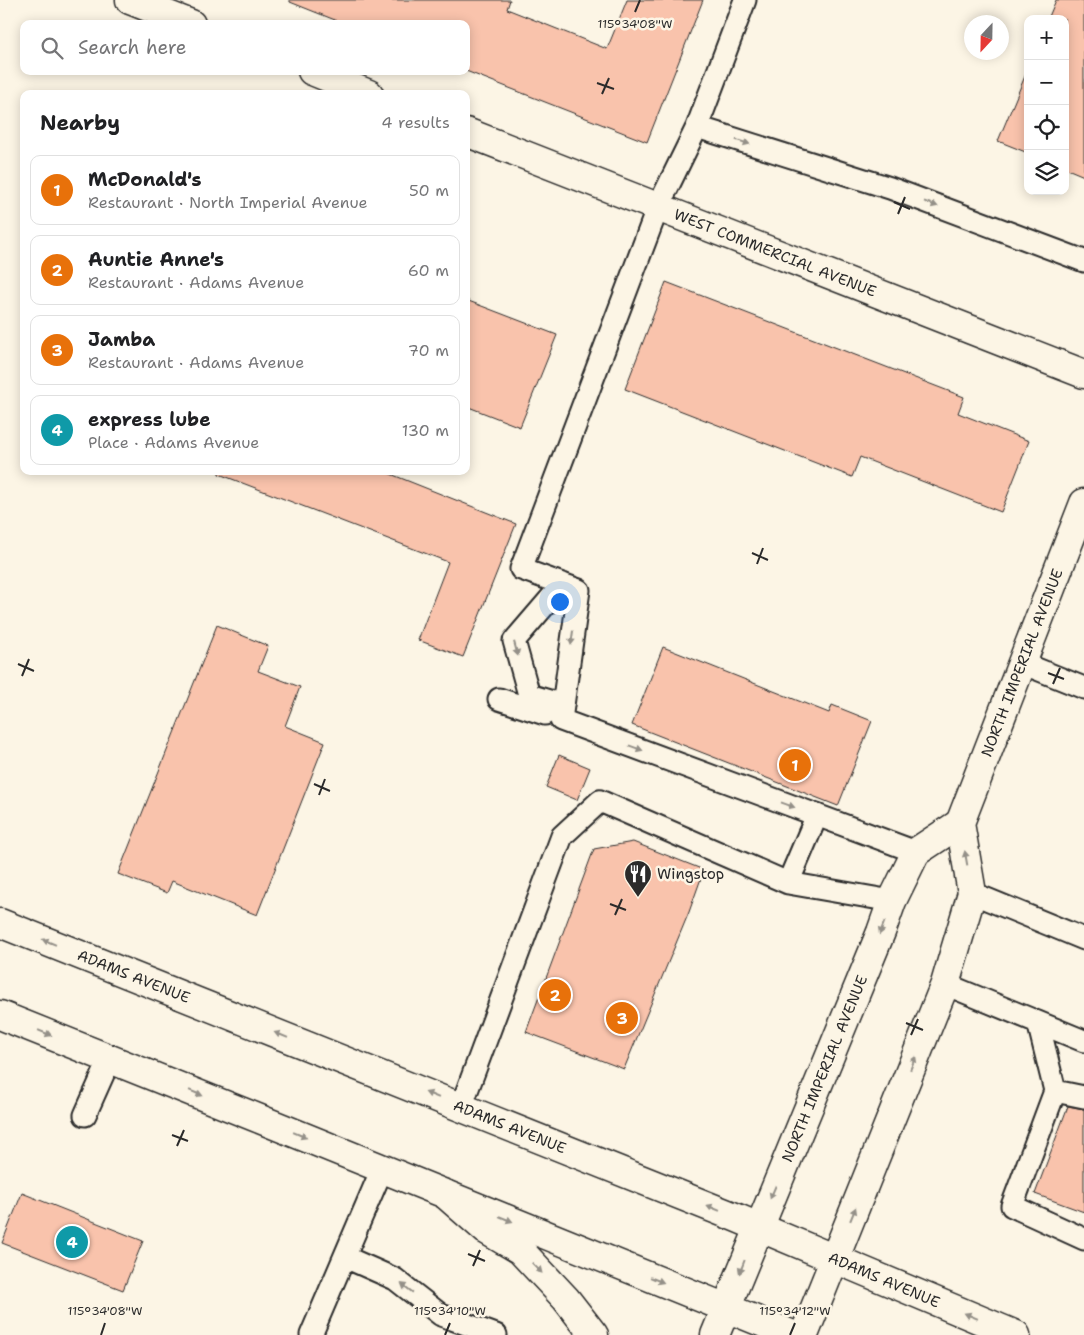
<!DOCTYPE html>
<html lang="en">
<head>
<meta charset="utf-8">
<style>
	:root { --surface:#fff; --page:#f6f6f6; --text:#202124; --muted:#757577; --line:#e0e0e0; --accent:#2b2b2b }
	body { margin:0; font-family:"Shantell Sans",sans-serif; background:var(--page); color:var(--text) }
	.controls { position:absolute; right:15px; top:15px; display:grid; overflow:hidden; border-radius:10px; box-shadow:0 2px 12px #0003 }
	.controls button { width:45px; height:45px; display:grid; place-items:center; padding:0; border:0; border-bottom:1px solid var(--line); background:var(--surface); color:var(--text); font:25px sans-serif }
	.compass { position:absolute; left:964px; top:15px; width:45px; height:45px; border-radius:50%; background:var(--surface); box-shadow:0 2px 12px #0003; rotate:202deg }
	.you { position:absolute; left:559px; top:601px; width:18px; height:18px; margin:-12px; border:4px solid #fff; border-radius:50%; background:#1a73e8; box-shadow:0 0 0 8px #1a73e833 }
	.badge { display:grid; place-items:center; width:32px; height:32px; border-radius:50%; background:var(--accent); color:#fff; font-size:16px; font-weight:700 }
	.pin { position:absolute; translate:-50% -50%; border:2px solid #fff; box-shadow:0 1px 5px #0006 }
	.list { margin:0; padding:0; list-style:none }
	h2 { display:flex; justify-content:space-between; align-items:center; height:65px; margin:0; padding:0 20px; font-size:21px }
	h2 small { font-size:16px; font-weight:400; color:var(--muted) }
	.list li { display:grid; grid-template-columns:32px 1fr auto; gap:15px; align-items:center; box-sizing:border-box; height:70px; margin:0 10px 10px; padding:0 10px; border:1px solid var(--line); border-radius:10px }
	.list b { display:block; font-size:19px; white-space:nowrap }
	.list p { margin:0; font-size:16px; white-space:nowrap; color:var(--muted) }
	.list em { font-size:16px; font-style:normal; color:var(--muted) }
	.icon { flex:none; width:28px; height:28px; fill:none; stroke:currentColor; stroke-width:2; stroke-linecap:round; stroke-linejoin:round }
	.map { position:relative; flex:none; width:1084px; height:1335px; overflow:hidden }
	.search { position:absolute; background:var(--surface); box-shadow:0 2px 12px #0003; left:20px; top:20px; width:450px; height:55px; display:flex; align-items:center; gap:12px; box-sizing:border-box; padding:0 18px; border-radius:10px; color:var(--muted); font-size:19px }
	.panel { position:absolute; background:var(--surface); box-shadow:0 2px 12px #0003; left:20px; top:90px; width:450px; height:385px; border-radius:10px }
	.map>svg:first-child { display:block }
</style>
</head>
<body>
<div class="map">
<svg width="1084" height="1335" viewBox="0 0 1084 1335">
	<rect width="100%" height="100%" fill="#fcf5e5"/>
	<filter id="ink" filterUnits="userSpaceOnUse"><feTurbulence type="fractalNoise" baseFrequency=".02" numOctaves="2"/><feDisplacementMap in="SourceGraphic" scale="10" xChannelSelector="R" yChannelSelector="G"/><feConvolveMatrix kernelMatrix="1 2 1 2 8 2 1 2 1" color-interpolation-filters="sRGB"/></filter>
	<g filter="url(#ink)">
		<!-- building -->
		<path fill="#f9c3ac" stroke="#2b2b2b" d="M290,0H510L507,9L607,49L627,0H703L647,142L466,71V24H345L290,2Z
			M1056,0H1084V176L1065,168V19H1048Z
			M1028,69V153L998,141Z
			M666,282L964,397L958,413L1029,441L1001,512L860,457L852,477L625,389Z
			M466,300L557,335L520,427L466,406Z
			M219,471H383L516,524L463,657L418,640L448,562L219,474Z
			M217,625L268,646L258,671L300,687L285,726L325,742L257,915L172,881L167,893L118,874Z
			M663,647L829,713L832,705L872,721L838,806L632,725Z
			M559,755L590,768L577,800L546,787Z
			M633,842L704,870L689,912L624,1069L526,1032L594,849Z
			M1068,1106L1084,1109V1212L1035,1194Z
			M22,1193L143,1241L123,1290L2,1243Z"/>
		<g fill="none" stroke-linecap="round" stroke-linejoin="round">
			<defs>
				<path id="service" d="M745,0L697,127L658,207L521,569L579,590L561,720L916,852
					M697,127L890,188L1084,261
					M563,584L514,641L529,695L563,705
					M1022,663L1084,688
					M499,699L545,714
					M788,883L892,901
					M972,893L1084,939
					M945,984L1084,1041
					M1038,1022L1055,1091
					M1084,1097L1055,1091L1012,1206L1084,1239
					M461,1107L562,836L600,801L788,883L817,815
					M85,1115L110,1059
					M345,1257L395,1279L441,1315L496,1335
					M311,1335L382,1169"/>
				<g id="minor">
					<path d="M130,0L191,24"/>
					<path d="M312,71L369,94"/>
					<path id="s1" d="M466,132L1084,374"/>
				</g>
				<path id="secondary" d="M835,1259L1016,1335"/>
				<g id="primary">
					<path id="s2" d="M0,923L735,1217L835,1259"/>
					<path d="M0,1015L255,1117L793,1335"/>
				</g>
				<g id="trunk">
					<path d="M445,1194L486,1230L520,1250L566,1299L594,1335"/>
					<path id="s3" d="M715,1335L881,932L892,901L916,852L960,823"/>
					<path id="s4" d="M804,1335L945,984L972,893L960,823L1084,503"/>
				</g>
			</defs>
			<!-- service casing -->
			<use href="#service" stroke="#2b2b2b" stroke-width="25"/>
			<!-- minor casing -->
			<use href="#minor" stroke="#2b2b2b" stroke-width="31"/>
			<!-- secondary casing -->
			<use href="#secondary" stroke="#2b2b2b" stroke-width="31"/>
			<!-- primary casing -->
			<use href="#primary" stroke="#2b2b2b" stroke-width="31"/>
			<!-- trunk casing -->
			<use href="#trunk" stroke="#2b2b2b" stroke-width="31"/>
			<!-- service -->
			<use href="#service" stroke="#fcf5e5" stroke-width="21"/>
			<!-- minor -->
			<use href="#minor" stroke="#fcf5e5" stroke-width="28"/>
			<!-- secondary -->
			<use href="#secondary" stroke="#fcf5e5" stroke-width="28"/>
			<!-- primary -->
			<use href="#primary" stroke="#fcf5e5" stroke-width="28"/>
			<!-- trunk -->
			<use href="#trunk" stroke="#fcf5e5" stroke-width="28"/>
		</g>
		<!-- one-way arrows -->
		<defs><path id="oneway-solid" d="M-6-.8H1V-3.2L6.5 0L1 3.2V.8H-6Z" transform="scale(1.25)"/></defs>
		<g fill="#949088">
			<use href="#oneway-solid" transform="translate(743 142) rotate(18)"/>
			<use href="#oneway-solid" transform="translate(931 204) rotate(20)"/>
			<use href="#oneway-solid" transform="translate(572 638) rotate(98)"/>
			<use href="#oneway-solid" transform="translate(516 649) rotate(75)"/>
			<use href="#oneway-solid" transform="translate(636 748) rotate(20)"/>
			<use href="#oneway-solid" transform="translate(788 805) rotate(20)"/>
			<use href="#oneway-solid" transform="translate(966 858) rotate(-100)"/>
			<use href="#oneway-solid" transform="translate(882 928) rotate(111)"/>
			<use href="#oneway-solid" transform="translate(49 942) rotate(-158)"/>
			<use href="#oneway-solid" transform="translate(45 1033) rotate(22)"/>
			<use href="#oneway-solid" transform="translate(281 1035) rotate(-158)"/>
			<use href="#oneway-solid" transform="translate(913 1063) rotate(-68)"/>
			<use href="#oneway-solid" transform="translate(196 1093) rotate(22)"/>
			<use href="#oneway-solid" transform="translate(432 1095) rotate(-158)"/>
			<use href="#oneway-solid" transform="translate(300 1135) rotate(23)"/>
			<use href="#oneway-solid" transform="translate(773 1192) rotate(113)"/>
			<use href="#oneway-solid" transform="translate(713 1208) rotate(-158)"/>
			<use href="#oneway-solid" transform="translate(853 1214) rotate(-68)"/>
			<use href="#oneway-solid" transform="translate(506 1219) rotate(22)"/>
			<use href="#oneway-solid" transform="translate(742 1267) rotate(111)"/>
			<use href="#oneway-solid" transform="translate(537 1268) rotate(46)"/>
			<use href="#oneway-solid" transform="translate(657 1280) rotate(22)"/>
			<use href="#oneway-solid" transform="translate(407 1288) rotate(-142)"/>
			<use href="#oneway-solid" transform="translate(971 1316) rotate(-157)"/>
		</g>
	</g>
	<!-- ticks -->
	<path fill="none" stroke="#2b2b2b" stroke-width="2" d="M635,12L640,0M597,83L614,89M602,94L609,78M894,202L910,209M898,214L905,197M752,553L768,560M757,564L763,548M18,664L34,671M1048,673L1064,679M22,676L29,659M1053,684L1060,668M314,784L330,791M319,795L325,779M610,904L626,910M615,915L622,899M906,1023L923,1030M911,1035L918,1019M172,1135L188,1141M177,1146L184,1130M468,1254L485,1261M473,1266L480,1250M101,1335L105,1323M445,1335L450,1323M790,1335L795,1323"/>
	<!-- icons -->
	<defs>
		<symbol id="restaurant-pin" viewBox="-11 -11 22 30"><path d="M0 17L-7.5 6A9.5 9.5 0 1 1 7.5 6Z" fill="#2b2b2b" stroke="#fcf5e5"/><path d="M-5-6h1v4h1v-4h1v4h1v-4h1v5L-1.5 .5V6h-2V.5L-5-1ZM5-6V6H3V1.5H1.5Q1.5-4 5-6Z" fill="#fff"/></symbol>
	</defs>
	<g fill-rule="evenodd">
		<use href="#restaurant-pin" x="622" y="858" width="32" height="43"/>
	</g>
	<g text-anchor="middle" stroke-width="5" stroke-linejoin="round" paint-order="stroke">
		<!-- street labels -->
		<g font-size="15" fill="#2b2b2b" stroke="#fcf5e5">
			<text dy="5" stroke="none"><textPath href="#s1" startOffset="332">WEST COMMERCIAL AVENUE</textPath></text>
			<text dy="5" stroke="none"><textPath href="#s4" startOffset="716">NORTH IMPERIAL AVENUE</textPath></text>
			<text dy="5" stroke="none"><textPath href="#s2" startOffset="144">ADAMS AVENUE</textPath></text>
			<text dy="5" stroke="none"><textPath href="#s3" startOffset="288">NORTH IMPERIAL AVENUE</textPath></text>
			<text dy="5" stroke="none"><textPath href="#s2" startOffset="549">ADAMS AVENUE</textPath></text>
			<text transform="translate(884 1280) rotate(23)" y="5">ADAMS AVENUE</text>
		</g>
		<!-- poi labels -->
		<g font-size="15" fill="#2b2b2b" stroke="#fcf5e5" text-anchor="start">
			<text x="657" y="879">Wingstop</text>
		</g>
	</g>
	<g font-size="12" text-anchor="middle" fill="#2b2b2b" stroke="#fcf5e5" stroke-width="5" stroke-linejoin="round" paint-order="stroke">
		<text x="635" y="28">115°34'08"W</text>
		<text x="105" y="1315">115°34'08"W</text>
		<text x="450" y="1315">115°34'10"W</text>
		<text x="795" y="1315">115°34'12"W</text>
	</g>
</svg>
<div class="controls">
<button>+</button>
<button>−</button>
<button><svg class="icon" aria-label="locate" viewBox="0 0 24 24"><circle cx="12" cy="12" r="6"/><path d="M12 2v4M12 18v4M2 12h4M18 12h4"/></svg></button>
<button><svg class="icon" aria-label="layers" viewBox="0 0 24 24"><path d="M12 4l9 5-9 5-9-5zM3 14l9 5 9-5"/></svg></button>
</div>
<svg class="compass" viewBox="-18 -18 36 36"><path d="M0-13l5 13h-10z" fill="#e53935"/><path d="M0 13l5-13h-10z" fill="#757577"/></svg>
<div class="you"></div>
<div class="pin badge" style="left:795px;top:765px;background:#e8710a">1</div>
<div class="pin badge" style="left:555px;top:995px;background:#e8710a">2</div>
<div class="pin badge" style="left:622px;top:1018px;background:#e8710a">3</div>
<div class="pin badge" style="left:72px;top:1242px;background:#0f9aa8">4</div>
<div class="search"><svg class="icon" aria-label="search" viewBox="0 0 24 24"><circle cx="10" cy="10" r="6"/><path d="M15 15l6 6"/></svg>Search here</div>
<section class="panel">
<h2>Nearby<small>4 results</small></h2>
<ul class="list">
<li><span class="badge" style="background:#e8710a">1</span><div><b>McDonald's</b><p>Restaurant · North Imperial Avenue</p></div><em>50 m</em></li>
<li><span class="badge" style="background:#e8710a">2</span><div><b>Auntie Anne's</b><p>Restaurant · Adams Avenue</p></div><em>60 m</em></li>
<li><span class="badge" style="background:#e8710a">3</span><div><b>Jamba</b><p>Restaurant · Adams Avenue</p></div><em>70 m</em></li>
<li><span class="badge" style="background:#0f9aa8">4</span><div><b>express lube</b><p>Place · Adams Avenue</p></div><em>130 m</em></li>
</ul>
</section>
</div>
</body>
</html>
